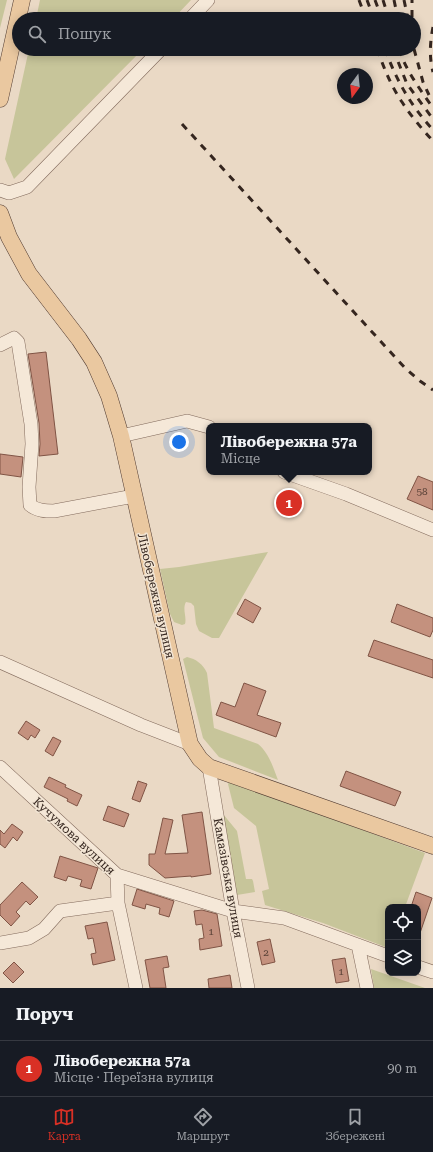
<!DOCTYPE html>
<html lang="uk">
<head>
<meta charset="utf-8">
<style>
	:root { --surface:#171b24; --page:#242831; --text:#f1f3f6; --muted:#9ea1a6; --line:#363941; --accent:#d93025 }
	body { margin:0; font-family:"Roboto Serif",serif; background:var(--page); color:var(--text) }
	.controls { position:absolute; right:12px; bottom:12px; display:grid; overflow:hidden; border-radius:8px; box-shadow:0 2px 10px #0003 }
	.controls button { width:36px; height:36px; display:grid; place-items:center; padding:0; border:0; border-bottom:1px solid var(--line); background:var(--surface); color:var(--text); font:20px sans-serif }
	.compass { position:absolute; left:337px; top:68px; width:36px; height:36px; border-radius:50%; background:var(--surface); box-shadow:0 2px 10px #0003; rotate:195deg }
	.you { position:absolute; left:179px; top:442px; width:14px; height:14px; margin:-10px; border:3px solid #fff; border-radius:50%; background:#1a73e8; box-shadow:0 0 0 6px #1a73e833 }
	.badge { display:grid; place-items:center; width:26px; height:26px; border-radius:50%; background:var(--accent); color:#fff; font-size:13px; font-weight:700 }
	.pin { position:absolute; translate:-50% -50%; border:2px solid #fff; box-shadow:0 1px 4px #0006 }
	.popup { position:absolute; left:206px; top:423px; width:166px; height:52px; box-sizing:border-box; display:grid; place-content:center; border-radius:8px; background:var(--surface); filter:drop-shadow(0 1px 3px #0005); font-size:13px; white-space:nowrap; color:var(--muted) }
	.popup b { font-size:15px; color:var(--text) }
	.popup::after { content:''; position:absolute; left:50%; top:100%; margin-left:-8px; border:8px solid transparent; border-top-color:var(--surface) }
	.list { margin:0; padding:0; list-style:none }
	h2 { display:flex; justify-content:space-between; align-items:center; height:52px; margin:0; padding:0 16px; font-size:17px }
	h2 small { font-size:13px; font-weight:400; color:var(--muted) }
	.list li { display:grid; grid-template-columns:26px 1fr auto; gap:12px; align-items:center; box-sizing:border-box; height:56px; padding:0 16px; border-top:1px solid var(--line) }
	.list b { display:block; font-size:15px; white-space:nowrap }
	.list p { margin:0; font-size:13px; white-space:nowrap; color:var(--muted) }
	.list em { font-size:13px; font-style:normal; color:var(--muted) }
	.icon { flex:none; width:22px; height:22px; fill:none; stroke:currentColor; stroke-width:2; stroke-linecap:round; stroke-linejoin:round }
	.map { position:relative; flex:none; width:433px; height:988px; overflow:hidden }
	.search { position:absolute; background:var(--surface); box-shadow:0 2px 10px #0003; left:12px; right:12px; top:12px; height:44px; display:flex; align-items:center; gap:10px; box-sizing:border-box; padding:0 14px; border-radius:22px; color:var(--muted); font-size:15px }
	.sheet { height:108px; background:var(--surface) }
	nav { display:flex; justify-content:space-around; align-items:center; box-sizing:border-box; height:56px; border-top:1px solid var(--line); background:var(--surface); font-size:11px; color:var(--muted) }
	nav a { display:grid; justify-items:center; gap:2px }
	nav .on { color:var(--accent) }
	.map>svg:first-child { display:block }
</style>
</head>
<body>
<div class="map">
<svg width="433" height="988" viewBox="0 0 433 988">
	<rect width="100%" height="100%" fill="#ead9c5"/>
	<!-- green -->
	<path fill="#c7c59a" d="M0,0H7L0,28Z
		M40,0H191L173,19H36Z
		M29,49H143L14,179L5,159Z
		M268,552L219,638H212L199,631L196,624L194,606L191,603L186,602C182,609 187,617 185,624L182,625L174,622L170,614L160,569L179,567Z
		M187,657C196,659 203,664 207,673L214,728L258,744C269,753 273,767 278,780L219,757L203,738L183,659Z
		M229,782H233L425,853L405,907H388V948L323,923L265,905L262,891L269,889L256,826L234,808L228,784Z
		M223,814L237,831L246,879H252L253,881L255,892L237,895Z
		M371,969L425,988H374Z"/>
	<!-- building -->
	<path fill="#c4917e" stroke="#805445" d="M46,352L58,454L39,456L40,444L39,423L28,354Z
		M0,454L23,457L21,477L0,474Z
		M418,476L433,482V510L407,499Z
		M245,599L261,608L253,623L237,614Z
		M397,604L433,618V630L430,637L391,622Z
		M374,640L433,660V678L368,656Z
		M244,683L266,691L257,715L281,723L276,737L216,715L221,702L235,707Z
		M26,721L40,730L35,738L31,735L28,740L18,733Z
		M53,737L61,741L53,756L45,751Z
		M346,771L401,792L395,806L340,786Z
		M49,777L66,785L65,787L82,795L77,806L67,801L68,799L44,787Z
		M138,781L147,784L140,802L132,799Z
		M108,806L129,814L124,827L103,820Z
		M202,812L211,874L191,877V876L165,878L149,865V854H155L163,818L173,820L165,854L188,853L182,815Z
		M12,824L23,832L17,841L13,837L5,848L0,844V830L4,834Z
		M60,856L98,868L91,889L80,886L82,880L68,876L66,881L54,877Z
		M22,882L38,897L30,905L26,901L16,912L20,916L11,926L0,915V905Z
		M137,889L174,901L169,917L159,914L160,908L146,904L145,909L132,905Z
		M416,892L432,898L419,936L418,935V907H411Z
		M202,910L217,914L222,946L200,950L199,939L204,938L202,924L196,925L194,911Z
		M107,922L115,960L93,965L91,954L96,953L93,938L88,939L85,926Z
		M270,939L275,962L262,965L257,942Z
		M167,956L169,967L163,968L166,988H150L145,960Z
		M345,958L349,981L336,983L332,960Z
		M14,962L24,972L13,983L3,973Z
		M230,975L232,988H209L208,979Z"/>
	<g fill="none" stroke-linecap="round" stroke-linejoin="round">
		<defs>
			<path id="minor" d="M190,19L208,0
				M0,190L9,193L27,187L161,49
				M0,345L14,338L18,342L31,424L32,444L29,487L30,505C37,511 46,511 54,511L134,496
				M121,436L187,421L209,427
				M284,472L346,494L433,530
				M0,662L141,725L190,744
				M0,767L117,875L118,903L136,988
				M209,767L233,911L248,988
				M117,875L233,911L284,918L388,956
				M0,943L29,938L44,929L60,911L118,903
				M358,945L367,988
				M418,967L433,972"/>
			<path id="major" d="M0,99L22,0
				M0,213L9,237L29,274L79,339L94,362L109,396L121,436L190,744L200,759L209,767L433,846"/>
		</defs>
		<!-- minor casing -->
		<use href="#minor" stroke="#836b5d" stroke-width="14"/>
		<!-- major casing -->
		<use href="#major" stroke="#513b31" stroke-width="17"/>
		<!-- minor -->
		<use href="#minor" stroke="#f5e8d8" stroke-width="13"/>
		<!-- major -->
		<use href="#major" stroke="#eac8a0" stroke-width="16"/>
		<!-- rail -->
		<path stroke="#35261f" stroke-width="3" stroke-dasharray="7 7" stroke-linecap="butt" d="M359,0L366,19
			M367,0L374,19
			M375,0L382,19
			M383,0L389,19
			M394,0L398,19
			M404,0L408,19
			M412,17V0
			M433,27C430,42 429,57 433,72
			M377,49C384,68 391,86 402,102C411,116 422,129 433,141
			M385,49C397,82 410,104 433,130
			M393,49L407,84L433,119
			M399,49C406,71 420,89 433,108
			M414,49L423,82L429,95
			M182,124L405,368L420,381L433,390"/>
	</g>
	<g text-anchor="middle" stroke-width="3" stroke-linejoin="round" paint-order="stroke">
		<!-- number labels -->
		<g font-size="10" fill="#594137">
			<text x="422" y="495">58</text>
			<text x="211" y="935">1</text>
			<text x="266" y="956">2</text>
			<text x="341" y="975">1</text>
		</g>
		<!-- street labels -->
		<g font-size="12" fill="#35261f" stroke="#f2e5d4">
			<text transform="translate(156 596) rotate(77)" y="4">Лівобережна вулиця</text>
			<text transform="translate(74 836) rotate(43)" y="4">Кучумова вулиця</text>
			<text transform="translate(228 878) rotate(80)" y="4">Камазівська вулиця</text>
		</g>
	</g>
</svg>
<div class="controls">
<button><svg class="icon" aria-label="locate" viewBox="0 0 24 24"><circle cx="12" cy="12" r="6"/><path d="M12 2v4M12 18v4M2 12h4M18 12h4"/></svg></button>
<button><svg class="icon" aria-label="layers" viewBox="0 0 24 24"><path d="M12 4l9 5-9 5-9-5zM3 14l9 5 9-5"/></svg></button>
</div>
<svg class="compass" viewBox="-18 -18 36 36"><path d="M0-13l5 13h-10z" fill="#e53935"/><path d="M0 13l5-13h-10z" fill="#9ea1a6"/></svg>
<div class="you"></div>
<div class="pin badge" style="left:289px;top:503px">1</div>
<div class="popup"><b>Лівобережна 57а</b>Місце</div>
<div class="search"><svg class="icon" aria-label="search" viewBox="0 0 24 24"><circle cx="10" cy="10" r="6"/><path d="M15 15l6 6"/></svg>Пошук</div>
</div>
<section class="sheet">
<h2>Поруч<small></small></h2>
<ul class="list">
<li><span class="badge">1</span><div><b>Лівобережна 57а</b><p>Місце · Переїзна вулиця</p></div><em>90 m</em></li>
</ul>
</section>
<nav>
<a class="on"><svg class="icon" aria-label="map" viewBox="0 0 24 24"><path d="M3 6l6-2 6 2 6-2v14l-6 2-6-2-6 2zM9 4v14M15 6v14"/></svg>Карта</a>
<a><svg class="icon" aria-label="directions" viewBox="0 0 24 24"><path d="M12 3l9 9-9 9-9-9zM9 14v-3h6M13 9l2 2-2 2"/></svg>Маршрут</a>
<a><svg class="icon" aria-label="saved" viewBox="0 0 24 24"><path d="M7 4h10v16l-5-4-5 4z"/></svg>Збережені</a>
</nav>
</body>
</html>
